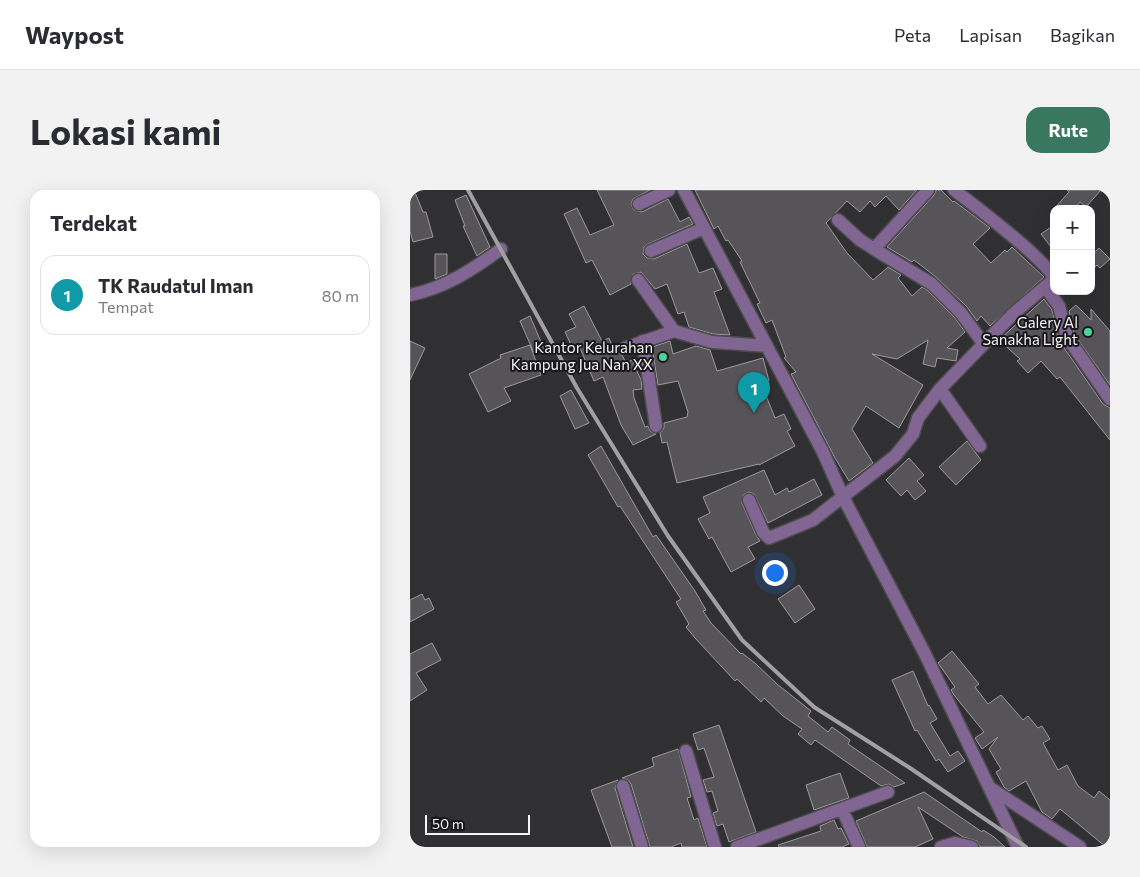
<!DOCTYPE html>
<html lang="id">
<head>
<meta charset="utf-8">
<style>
	:root { --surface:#fff; --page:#f2f2f3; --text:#2b2b33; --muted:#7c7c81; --line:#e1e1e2; --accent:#3a7761 }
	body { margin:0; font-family:Commissioner,sans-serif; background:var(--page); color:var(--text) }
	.controls { position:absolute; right:15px; top:15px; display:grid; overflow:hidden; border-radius:10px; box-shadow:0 5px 20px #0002 }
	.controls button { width:45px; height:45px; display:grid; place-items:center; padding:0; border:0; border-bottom:1px solid var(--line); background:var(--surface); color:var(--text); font:25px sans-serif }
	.scale { position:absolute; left:15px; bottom:12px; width:105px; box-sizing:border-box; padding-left:5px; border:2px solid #f5f4f6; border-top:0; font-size:14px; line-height:18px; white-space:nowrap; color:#f5f4f6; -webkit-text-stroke:4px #181719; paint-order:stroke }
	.you { position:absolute; left:364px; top:382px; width:18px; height:18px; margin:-12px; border:4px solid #fff; border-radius:50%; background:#1a73e8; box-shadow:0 0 0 8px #1a73e833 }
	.badge { display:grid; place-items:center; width:32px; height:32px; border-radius:50%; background:var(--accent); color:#fff; font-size:16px; font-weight:700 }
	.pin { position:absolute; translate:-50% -41px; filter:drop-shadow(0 1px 2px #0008) }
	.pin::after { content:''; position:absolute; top:26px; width:18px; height:15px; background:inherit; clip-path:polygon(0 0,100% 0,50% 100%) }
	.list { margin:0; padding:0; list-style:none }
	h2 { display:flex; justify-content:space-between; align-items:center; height:65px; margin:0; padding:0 20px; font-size:21px }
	h2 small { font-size:16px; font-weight:400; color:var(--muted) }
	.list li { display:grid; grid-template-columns:32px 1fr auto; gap:15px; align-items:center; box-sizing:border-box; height:80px; margin:0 10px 10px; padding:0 10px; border:1px solid var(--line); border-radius:15px }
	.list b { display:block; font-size:19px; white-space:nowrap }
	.list p { margin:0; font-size:16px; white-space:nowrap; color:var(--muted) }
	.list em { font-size:16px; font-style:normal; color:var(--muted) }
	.map { position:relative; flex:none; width:700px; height:657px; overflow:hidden; border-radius:15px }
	header { display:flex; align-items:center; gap:30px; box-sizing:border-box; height:70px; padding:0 25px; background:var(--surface); border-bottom:1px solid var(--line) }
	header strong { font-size:24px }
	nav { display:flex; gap:28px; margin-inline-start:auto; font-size:18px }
	.intro { display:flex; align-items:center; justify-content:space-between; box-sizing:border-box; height:120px; padding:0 30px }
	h1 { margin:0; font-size:35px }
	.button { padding:12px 22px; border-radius:15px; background:var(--accent); color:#fff; font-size:18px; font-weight:700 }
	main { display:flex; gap:30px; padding:0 30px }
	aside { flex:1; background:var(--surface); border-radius:15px; box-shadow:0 5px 20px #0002 }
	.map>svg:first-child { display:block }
</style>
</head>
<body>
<header>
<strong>Waypost</strong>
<nav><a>Peta</a><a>Lapisan</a><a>Bagikan</a></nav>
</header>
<div class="intro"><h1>Lokasi kami</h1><a class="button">Rute</a></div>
<main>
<aside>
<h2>Terdekat<small></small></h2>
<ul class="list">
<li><span class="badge" style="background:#0f9aa8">1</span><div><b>TK Raudatul Iman</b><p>Tempat</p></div><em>80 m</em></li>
</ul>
</aside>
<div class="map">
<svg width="700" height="657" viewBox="0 0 700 657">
	<rect width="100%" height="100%" fill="#302f32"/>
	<!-- building -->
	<path fill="#565458" stroke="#9c9a9e" d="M0,0H4L13,22H16L23,47L3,52L0,41Z
		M187,0H240L223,9L221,14L224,20L232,22L258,9L270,32L279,27L283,34L238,54L234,57L233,64L237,68L244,69L277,54L289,83L303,78L312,99L304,102L320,145L303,144L279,137L274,122L268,124L257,94L245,99L231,82L223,84L221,94L200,105L182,70L176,73L154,24L167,18L180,45L204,35Z
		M285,0H507L489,20L476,6L465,17L460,11L450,22L437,11L416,33L437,63L463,90L478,77L491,85L488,88L502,106L512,97L517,100L545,128L555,142L537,158L548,160L546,171L527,168L525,177L513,174L518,150L487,169L462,164L513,195L489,238L456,216L442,239L463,273L439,291L425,268L381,184L386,182L374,168L376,167L362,130L356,133L347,114L350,113L330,72L332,71L318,50L316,51L308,36L304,39Z
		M526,0H531L543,12L544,11L580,38L563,54L581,73L595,60L597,62L602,57L634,87L580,136L571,126L567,131L557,117L526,87L504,70L502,72L477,57L524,5Z
		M657,0H691L676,17L670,12L664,19H644L659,2Z
		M56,5L80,57L67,66L53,36H55L45,10Z
		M644,35V61L631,44Z
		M689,58L700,69L690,78L687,75L681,81V66Z
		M25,64H37V84L25,89Z
		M634,109L642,120L650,152L693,214L700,218V250L650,187L647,189L631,171L618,183L607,171L610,169L589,150Z
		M666,115L681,130V119L700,141V195L664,144L659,121Z
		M174,116L192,151L199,148L205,162L207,161L212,165L216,173L222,170L231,190L232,199L223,200L224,208L235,237L238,236L240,241L246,244L223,255L211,235L193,187L184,191L170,158L164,161L155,142L166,137L159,124Z
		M120,126L134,159L124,163L110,131Z
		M0,151L15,158L0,190Z
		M260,151L263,164L286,156L300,160L307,181L353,168L359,191L351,193L365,228L374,224L381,239L377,241L385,256L349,275V274L267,293L257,252L252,253L250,243L254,238V233L277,227L278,222L268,191L248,195L242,157Z
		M120,155L131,185L94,198L101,211L78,222L59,184L91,168L90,165Z
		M161,200L179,233L165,239L150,206Z
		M557,251L571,270L546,295L529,277Z
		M191,256L243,347L246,345L285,401L296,420L293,421L301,433L331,464L332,463L346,474L367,494L401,521L398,526L418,542L422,537L440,550L438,554L495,593L484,597L479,594L471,596L405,550L401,555L388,544L392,539L373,526L354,508L351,512L327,489L325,491L285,448L276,437L279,434L266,412L271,409L210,316L208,317L178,265Z
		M499,268L514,285L507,291L516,301L505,310L497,300L491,306L476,290Z
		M354,280L365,305L377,298L379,302L404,289L412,305L358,333L344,304L339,302L333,305L332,313L346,345L350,351L338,357L345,369L321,382L302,347L299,349L288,329L300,323L293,307Z
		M389,395L405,419L385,433L368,409Z
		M12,404L15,410L19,408L24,419L0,432V410Z
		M22,453L31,470L6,483L17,500L0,511V464Z
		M542,461L569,494L565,497L578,514L591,505L613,530L618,526L628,538L632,536L640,549L633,553L648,580L657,575L668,596L684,608L689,601L700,610V657H696L650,619L642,629L632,622L616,591L599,601L594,597L586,582L591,579L579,559L588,547L572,559L565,548L574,542L544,505L541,500L545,497L528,473Z
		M503,481L518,516L519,515L527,529L520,533L540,566L548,561L555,571L538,582L529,569L526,571L507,540L505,541L482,490Z
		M309,535L346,642L319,652L313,634L307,636L303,623L308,621L302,601L297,602L293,590L304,587L294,558L288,560L283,544Z
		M268,559L281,607L277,608L284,630L288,628L297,657H272L271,653L261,657H240L221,594L218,590L212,588L244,576L242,568Z
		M430,583L439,608L404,620L396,595Z
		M208,590L205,598L223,657H202L181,600Z
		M514,602L572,642L573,640L584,647L595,657H570L567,651L553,647L508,617L523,649L505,657H457L446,631Z
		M424,630L428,639L431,638L439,654L432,657H369L368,655L411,641L410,636Z"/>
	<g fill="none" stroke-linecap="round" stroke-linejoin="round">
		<defs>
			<path id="minor" d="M274,0L413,262L433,307L514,462L608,657
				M544,0C564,15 636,70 644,88
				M229,14L259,0
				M428,30L450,50L464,59L518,0
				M464,59L522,94L551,123L573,153
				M241,61L294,38
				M228,90L264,141
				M636,98L649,116L657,147L700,209
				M0,105C35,98 62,80 91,59
				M233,151L246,236
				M215,158L264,141L302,152L357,156
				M530,199L570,256
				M339,310L353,342L359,348L403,330L485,266L503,244L508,228L530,199L603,124L644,89
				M276,561L305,657
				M213,596L232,657
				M579,597L670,657
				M432,619L449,657
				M327,657L478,602
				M531,657L545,653L562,657"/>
		</defs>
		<!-- minor casing -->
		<use href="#minor" stroke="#4c4b4d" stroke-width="15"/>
		<!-- minor -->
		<use href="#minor" stroke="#816593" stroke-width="12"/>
		<!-- rail -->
		<path stroke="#a1a0a3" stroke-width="4" d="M58,0L167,198L258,346L332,450L404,517L500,578L616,657"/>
	</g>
	<!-- markers -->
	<g fill="#4dd39a" stroke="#181719" stroke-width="2">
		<circle cx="678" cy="142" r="5"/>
		<circle cx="253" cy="167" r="5"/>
	</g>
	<g text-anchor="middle" stroke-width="4" stroke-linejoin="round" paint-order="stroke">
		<!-- poi labels -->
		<g font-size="15" fill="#f5f4f6" stroke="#181719" text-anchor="end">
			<text x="668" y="138">Galery Al<tspan x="668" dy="17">Sanakha Light</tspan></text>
			<text x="243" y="163">Kantor Kelurahan<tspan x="243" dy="17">Kampung Jua Nan XX</tspan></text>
		</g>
	</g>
</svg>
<div class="controls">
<button>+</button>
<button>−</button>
</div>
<div class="scale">50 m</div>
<div class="you"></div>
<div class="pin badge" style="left:344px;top:223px;background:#0f9aa8">1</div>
</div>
</main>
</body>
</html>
